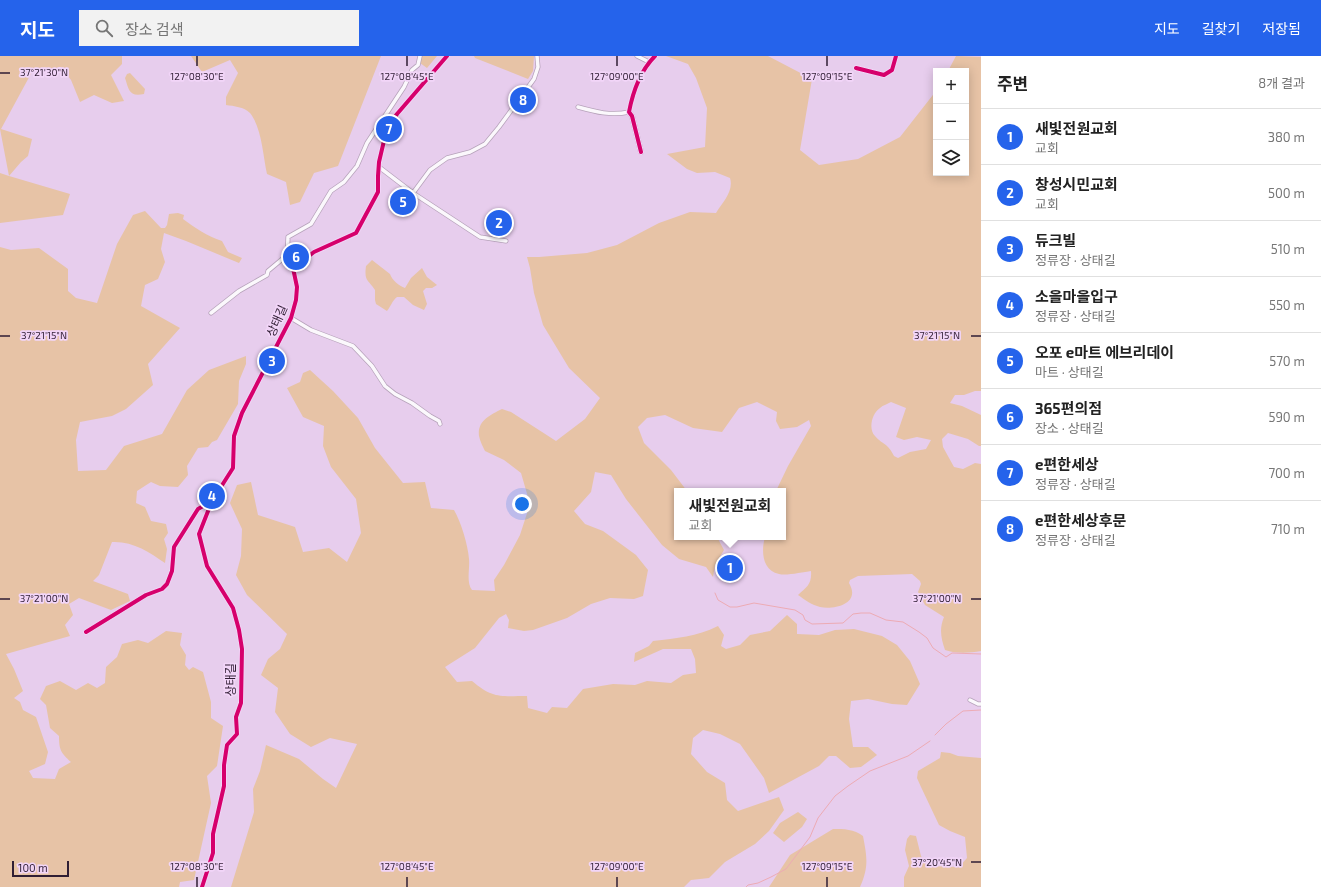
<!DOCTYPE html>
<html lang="ko">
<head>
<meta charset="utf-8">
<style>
	:root { --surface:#fff; --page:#f2f2f2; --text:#222; --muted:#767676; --line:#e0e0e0; --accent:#2563eb }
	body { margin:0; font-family:"Exo 2","Noto Sans KR",sans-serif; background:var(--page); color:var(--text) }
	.controls { position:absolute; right:12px; top:12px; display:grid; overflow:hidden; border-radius:0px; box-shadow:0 2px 10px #0003 }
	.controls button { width:36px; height:36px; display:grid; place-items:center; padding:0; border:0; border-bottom:1px solid var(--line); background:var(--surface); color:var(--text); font:20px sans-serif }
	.scale { position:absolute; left:12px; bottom:10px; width:57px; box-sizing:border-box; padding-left:4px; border:2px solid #301e34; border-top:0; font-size:11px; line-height:14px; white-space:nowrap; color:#301e34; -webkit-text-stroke:3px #f2d5f8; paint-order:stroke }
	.you { position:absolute; left:522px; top:448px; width:14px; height:14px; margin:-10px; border:3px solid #fff; border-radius:50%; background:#1a73e8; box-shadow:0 0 0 6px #1a73e833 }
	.badge { display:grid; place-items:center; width:26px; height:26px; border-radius:50%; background:var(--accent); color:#fff; font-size:13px; font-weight:700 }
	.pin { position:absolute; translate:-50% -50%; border:2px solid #fff; box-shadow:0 1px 4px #0006 }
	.popup { position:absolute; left:674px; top:432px; width:112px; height:52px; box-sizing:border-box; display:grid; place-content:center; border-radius:0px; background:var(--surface); filter:drop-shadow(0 1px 3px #0005); font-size:13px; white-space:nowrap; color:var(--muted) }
	.popup b { font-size:15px; color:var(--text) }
	.popup::after { content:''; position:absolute; left:50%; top:100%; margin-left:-8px; border:8px solid transparent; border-top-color:var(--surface) }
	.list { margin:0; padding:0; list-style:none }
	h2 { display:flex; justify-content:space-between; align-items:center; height:52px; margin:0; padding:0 16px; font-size:17px }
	h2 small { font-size:13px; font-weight:400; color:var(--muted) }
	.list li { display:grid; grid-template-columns:26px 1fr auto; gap:12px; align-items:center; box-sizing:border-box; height:56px; padding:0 16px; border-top:1px solid var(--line) }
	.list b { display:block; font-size:15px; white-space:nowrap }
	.list p { margin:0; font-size:13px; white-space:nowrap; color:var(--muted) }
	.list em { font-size:13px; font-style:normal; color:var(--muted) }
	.icon { flex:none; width:22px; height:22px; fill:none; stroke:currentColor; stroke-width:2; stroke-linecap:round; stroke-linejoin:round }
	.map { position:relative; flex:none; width:981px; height:831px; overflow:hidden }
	header { display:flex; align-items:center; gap:24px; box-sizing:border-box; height:56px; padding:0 20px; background:var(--accent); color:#fff }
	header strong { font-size:19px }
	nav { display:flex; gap:22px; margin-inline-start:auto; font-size:14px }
	.search { width:280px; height:36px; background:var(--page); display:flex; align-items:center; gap:10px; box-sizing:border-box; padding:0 14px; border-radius:0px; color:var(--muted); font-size:15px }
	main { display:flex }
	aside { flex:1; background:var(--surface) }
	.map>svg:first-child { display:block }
</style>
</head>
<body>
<header>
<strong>지도</strong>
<div class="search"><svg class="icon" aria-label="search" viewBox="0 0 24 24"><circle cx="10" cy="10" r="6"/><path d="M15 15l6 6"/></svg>장소 검색</div>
<nav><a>지도</a><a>길찾기</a><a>저장됨</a></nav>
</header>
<main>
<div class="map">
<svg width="981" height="831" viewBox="0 0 981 831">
	<rect width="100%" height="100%" fill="#e7cded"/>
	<!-- green -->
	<path fill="#e7c3a6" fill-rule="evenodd" d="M0,0H122V8L111,19L124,45L112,47L94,39L80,46L71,24L61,11L49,17L33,14L1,73L32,83L28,100L21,106L9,120L70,138L63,159L0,167V117L9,120L0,73Z
		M191,0H381L338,110L314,117L300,146L290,149L286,126L267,118C263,100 262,72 250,57C244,51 234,50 226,49V41L238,17L230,4L202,16Z
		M422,0H437L427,12L420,7Z
		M474,0H534L533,15L528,23L475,2Z
		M666,0H768L812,23L800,94L819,109L858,103L900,81L936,35V117H966V15H948L956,0L981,1V335H975L964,339H955L950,347L962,350L981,359V390H979L968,383L948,377L942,383L943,391L954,411L963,413L975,407L981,408V595C969,597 957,598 945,594C941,582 939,573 944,561L925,549L918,536L921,528L920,525L912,518L858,520L850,524L849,527C861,547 836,554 820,551C812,549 805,544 798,539C807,531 812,528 811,515C803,516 786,520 779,518C762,514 761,495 765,481H783V435H776L788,410L811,370L809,364L797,371L780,373L776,365L777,356L757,346L739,352L722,376L693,372L665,359L647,362L638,371L644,387L671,414L687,435H677V481H717L724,494L715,509L713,521L706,511L679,503L662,489L626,443L611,419L595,416L591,436L574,455L585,468L603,475L636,499L648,514L643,540L634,543L610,542L591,548L567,562L533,574L524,575L508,572L509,564L506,558L499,562L475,592L445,611L457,626L472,625C493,643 501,640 527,640L528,652L547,657L552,651L567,652L583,633L613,628L635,629L647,625L671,627L683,619L696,617L695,603L691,593H663L634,606L635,597L649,590L653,585C677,582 696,581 718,570L724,579L721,590L726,593L740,589L750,579L770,575L787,559L797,568V578L819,579L835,574L854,573L882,580L897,589L910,605L920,628L907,649L892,648L868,643L851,645L849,663L853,691H868L877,699L861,711L850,712L836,700H829L819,710L769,737L764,722L740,688L720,678L703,674L693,682L691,698L707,716L725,727L727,744L738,755L779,741L784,754L769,775L755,788L725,806L709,822L691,824L684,831H231L254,756L253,733L260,715L266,689L299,703L323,723L336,732L357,688L330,682L311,691L290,678L275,656L278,632L261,619L268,603L280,593L287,578L247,539L236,519L241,500L242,473L230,447L237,429L251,426L258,459L295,471L303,496L329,492L347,506L361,477L356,443L331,411L323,390L324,370L303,361L287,332L300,326L303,317L310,314L333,335L358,362L375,392L403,427L425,426L431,452L454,454C461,466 468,489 469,503C470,513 466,526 472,534L495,535L494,524L504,509L520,479L530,448L521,417L504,404L485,395C483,391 480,385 479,380C477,365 490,359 502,353L511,356L556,385L585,363L600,342L569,312L543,269L534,237L530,212L527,201H539L587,197L617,189L659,167L690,156L716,157C723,146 734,135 730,122L715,116L697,117L687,113L667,98L705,91L707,52L696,22L688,8ZM891,346L906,352L896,381L904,384L917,381L931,384L926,393L910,396L898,402L894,400C887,386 884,390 875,380C868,373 872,357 880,352C883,349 888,348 891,346Z
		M130,17L145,33L144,38C129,41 129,34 125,22L127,18Z
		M145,155L161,172H165L167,169L169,158L178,157L184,159L183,163C195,172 207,180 222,185L228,196L242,202L239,207L186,185L164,177L161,193L165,206L158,223L145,229L141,250L180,272L148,308L153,329L126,353L112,360L80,366L76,384L78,415L106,414L124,390L162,378L187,334L209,314L246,300V308L239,325L238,348L217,384L212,386L208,391L198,392L187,410L188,419L178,431L160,430L151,426L137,435L136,447L145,451L151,465L166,468L168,477L164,483L167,493L165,507C149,496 133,485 112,486L99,519L93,525L128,538L130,545L111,554L79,542L69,548L73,559L65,569L70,580L6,598L14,613L23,635L14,642L20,646L23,654L36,661L48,696L45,708L29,715L33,722L55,723L59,713L71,706C61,697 59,694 59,680L50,672L46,649L40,643L46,630L60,625L76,634L88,627L97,632L105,627L106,611L117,601L122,588L138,584L148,587L166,575L182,577L180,589L186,599L185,609L189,614L193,611L203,616L211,646V662L223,670L217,710L207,720L211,747L194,824L180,826L179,831H0V191L11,194L39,192L68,213V235L76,242L97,247L117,188L133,159Z
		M372,204L390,218C392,224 399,230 405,232L411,222L422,212L427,221L437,229L432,232H426L423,235L427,248L424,254L413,249L404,241H397C392,245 391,250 387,255L376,248L375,244V234C368,223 364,226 366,210Z
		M941,696L950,697L958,700L981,702V831H904V821L909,810L905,794L907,783L910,779L916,780L921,800L927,810L959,811L967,802L965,781L950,775L939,769L921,731L917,722L918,715L940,702Z
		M798,756L807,763L802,771L784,786L773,777L780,767Z
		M833,773C844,773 854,773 863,780C867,801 869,811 860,831H769L790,799Z"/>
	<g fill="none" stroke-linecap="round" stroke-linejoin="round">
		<!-- stream -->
		<path stroke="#edabb4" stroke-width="1" d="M715,537L718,544L730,551H737L754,547L795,554L803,559L805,564L812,568L843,567L853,558L861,557H870L886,564L903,566L919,576L927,582L933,592L946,601L952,597L981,598
			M935,679L946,668L963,655L981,654
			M746,831L748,829L758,827L771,821L786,813L810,781L818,762L835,740L848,730L870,715L908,700L930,685"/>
		<defs>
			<path id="minor" d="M637,0L649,6
				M856,12L884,19L892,14L896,0
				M578,51C596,56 611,60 629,56C633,35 640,15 655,0
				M379,111L413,137L480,181L506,185
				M413,137L430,114L447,102L470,96L485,88L499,71L534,23L538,11L537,0
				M293,212L287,206L288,181L311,168L331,135L344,126L357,110L367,87L404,31L412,14L418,9L420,0
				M211,257L239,235L267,219L268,215L286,200
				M291,262L311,274L353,290L372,310L385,330L395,338L412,347L430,360L439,365L440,368
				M86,576L146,539L162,533L167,528L172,515L174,491L198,453L212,445L233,412L234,380L242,357L291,262L296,244L297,231L293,212L314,196L356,177L378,136V120L379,106L387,72L397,58L447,0
				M970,644L978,648H981
				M202,831L213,797V778L224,730V709L227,689L237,678L236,661L241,647L242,593L239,574L233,552L207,510L199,478L212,445"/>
			<path id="tertiary" d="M629,56L632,60L641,96"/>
		</defs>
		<!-- minor casing -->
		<use href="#minor" stroke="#b6a2ba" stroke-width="5"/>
		<!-- tertiary casing -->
		<use href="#tertiary" stroke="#b6a2ba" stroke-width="6"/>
		<!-- minor -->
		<use href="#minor" stroke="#fbf8fc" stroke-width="3.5"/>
		<!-- tertiary -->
		<use href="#tertiary" stroke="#fbf8fc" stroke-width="4.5"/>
		<defs>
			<path id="cycleway" d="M856,12L884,19L892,14L896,0
				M641,96L632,60L629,56C633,35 640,15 655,0
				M86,576L146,539L162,533L167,528L172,515L174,491L198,453L212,445L233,412L234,380L242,357L291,262L296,244L297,231L293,212L314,196L356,177L378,136V120L379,106L387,72L397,58L447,0
				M202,831L213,797V778L224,730V709L227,689L237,678L236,661L241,647L242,593L239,574L233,552L207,510L199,478L212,445"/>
		</defs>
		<!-- cycleway casing -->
		<use href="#cycleway" stroke="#f2d5f8" stroke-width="6"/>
		<!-- cycleway -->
		<use href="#cycleway" stroke="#d6006c" stroke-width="4"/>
	</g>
	<!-- ticks -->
	<path fill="none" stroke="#301e34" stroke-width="1.5" d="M197,0V10M407,0V10M617,0V10M827,0V10M0,17H10M0,280H10M971,280H981M0,543H10M971,543H981M971,806H981M197,821V831M407,821V831M617,821V831M827,821V831"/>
	<g text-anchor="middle" stroke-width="3.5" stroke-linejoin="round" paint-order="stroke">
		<!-- street labels -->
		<g font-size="12" fill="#301e34" stroke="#f2d5f8">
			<text transform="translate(277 265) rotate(-66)" y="4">상태길</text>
			<text transform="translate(231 624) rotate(-90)" y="4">상태길</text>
		</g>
	</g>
	<g font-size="10" text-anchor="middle" fill="#301e34" stroke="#f2d5f8" stroke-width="3.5" stroke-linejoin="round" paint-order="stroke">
		<text x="44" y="20">37°21'30"N</text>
		<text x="197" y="24">127°08'30"E</text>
		<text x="407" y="24">127°08'45"E</text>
		<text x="617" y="24">127°09'00"E</text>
		<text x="827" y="24">127°09'15"E</text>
		<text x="44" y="283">37°21'15"N</text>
		<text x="937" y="283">37°21'15"N</text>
		<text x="44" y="546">37°21'00"N</text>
		<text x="937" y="546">37°21'00"N</text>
		<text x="937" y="810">37°20'45"N</text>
		<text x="197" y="814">127°08'30"E</text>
		<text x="407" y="814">127°08'45"E</text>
		<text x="617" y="814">127°09'00"E</text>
		<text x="827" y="814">127°09'15"E</text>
	</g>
</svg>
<div class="controls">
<button>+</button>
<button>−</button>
<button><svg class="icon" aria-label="layers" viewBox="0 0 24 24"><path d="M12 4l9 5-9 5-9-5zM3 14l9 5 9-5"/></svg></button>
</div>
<div class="scale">100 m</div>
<div class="you"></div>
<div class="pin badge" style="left:730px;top:512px">1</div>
<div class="popup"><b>새빛전원교회</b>교회</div>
<div class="pin badge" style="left:499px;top:167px">2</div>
<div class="pin badge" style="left:272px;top:305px">3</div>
<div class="pin badge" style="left:212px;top:440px">4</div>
<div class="pin badge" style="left:403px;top:146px">5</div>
<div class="pin badge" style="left:296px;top:201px">6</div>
<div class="pin badge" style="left:389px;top:73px">7</div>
<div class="pin badge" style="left:523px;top:44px">8</div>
</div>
<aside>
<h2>주변<small>8개 결과</small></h2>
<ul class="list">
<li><span class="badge">1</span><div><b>새빛전원교회</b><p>교회</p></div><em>380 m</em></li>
<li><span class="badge">2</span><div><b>창성시민교회</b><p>교회</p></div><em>500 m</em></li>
<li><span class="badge">3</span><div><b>듀크빌</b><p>정류장 · 상태길</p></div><em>510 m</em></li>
<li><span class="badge">4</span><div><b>소을마을입구</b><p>정류장 · 상태길</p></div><em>550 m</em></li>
<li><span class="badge">5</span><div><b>오포 e마트 에브리데이</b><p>마트 · 상태길</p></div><em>570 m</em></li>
<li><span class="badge">6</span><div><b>365편의점</b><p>장소 · 상태길</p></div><em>590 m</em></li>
<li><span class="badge">7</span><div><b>e편한세상</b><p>정류장 · 상태길</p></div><em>700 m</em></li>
<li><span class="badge">8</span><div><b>e편한세상후문</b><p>정류장 · 상태길</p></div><em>710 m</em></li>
</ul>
</aside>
</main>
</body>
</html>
